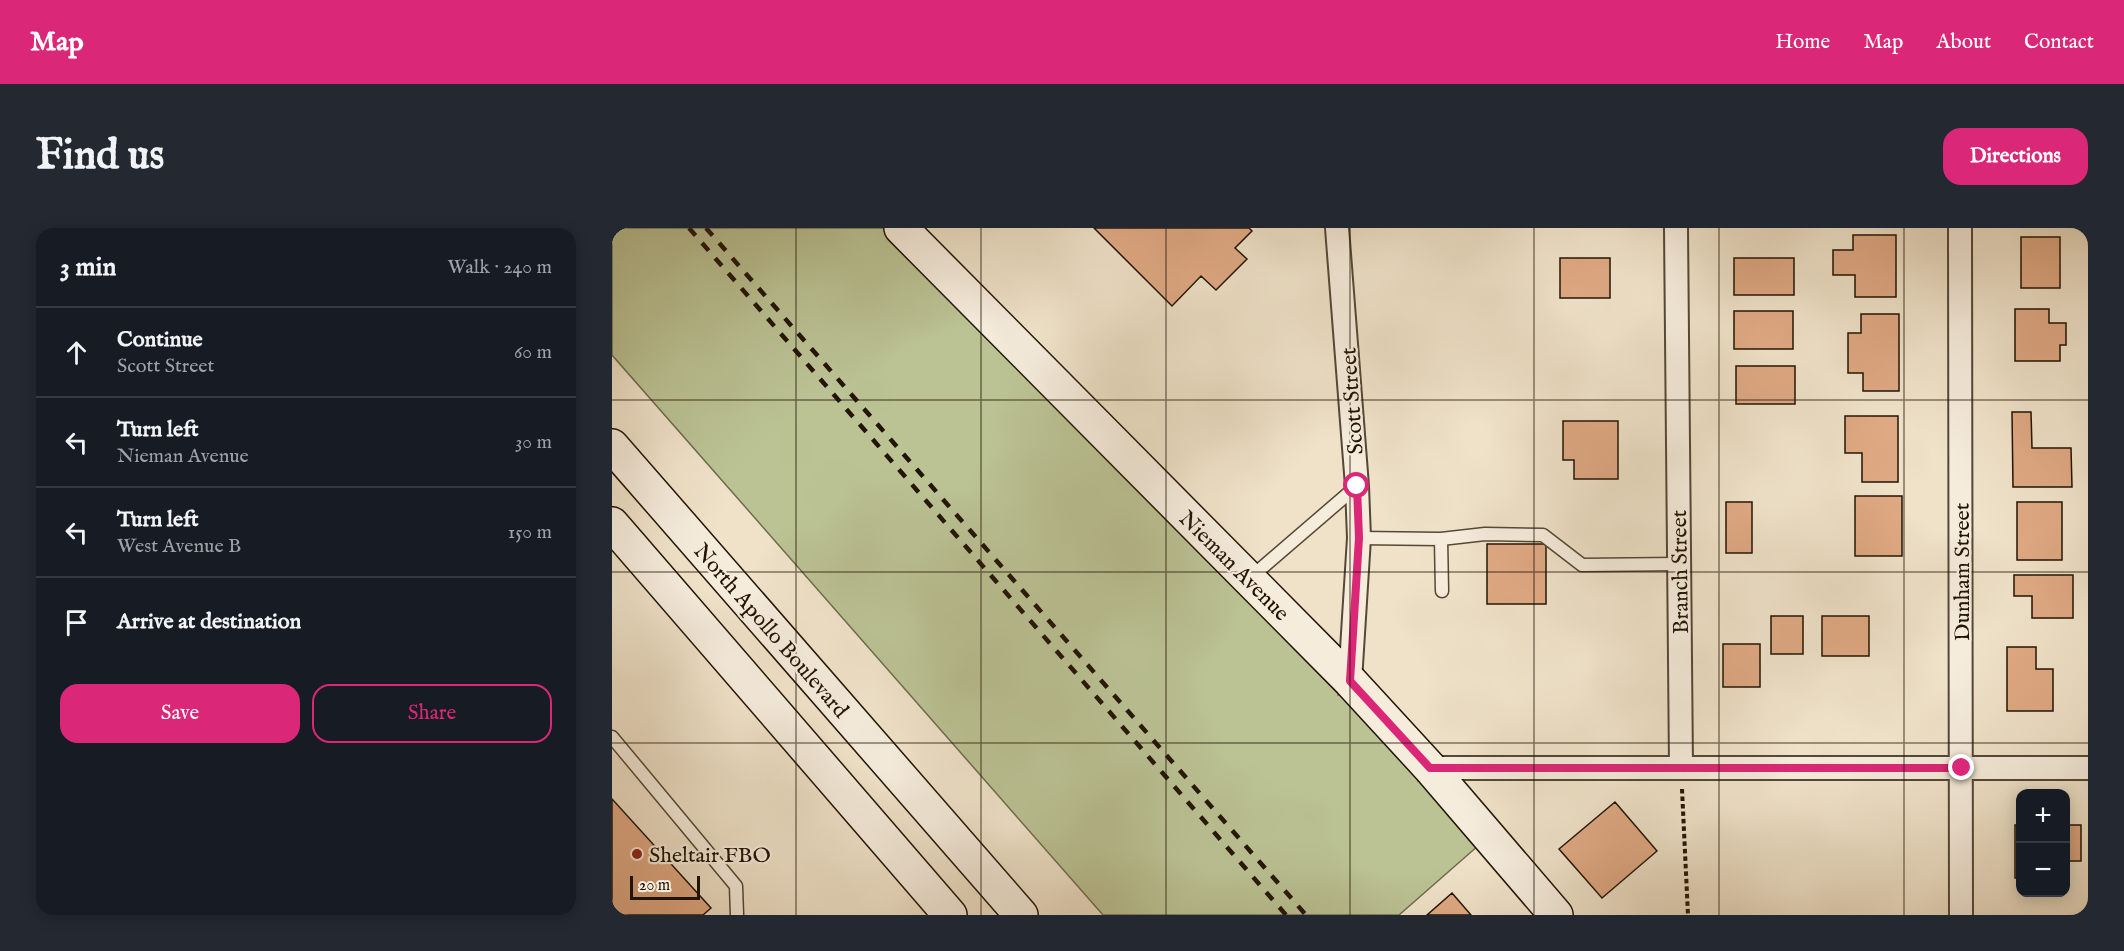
<!DOCTYPE html>
<html lang="en">
<head>
<meta charset="utf-8">
<style>
	:root { --surface:#171b24; --page:#242831; --text:#f1f3f6; --muted:#9ea1a6; --line:#363941; --accent:#db2777 }
	body { margin:0; font-family:"IM FELL English",serif; background:var(--page); color:var(--text) }
	.controls { position:absolute; right:18px; bottom:18px; display:grid; overflow:hidden; border-radius:12px; box-shadow:0 3px 15px #0003 }
	.controls button { width:54px; height:54px; display:grid; place-items:center; padding:0; border:0; border-bottom:2px solid var(--line); background:var(--surface); color:var(--text); font:30px sans-serif }
	.scale { position:absolute; left:18px; bottom:15px; width:70px; box-sizing:border-box; padding-left:6px; border:3px solid #221405; border-top:0; font-size:16px; line-height:21px; white-space:nowrap; color:#221405; -webkit-text-stroke:4px #f5ecdc; paint-order:stroke }
	.stop { position:absolute; width:18px; height:18px; margin:-14px; border:4px solid #db2777; border-radius:50%; background:#fff }
	.stop.end { background:#db2777; border-color:#fff; box-shadow:0 2px 6px #0008 }
	.list { margin:0; padding:0; list-style:none }
	h2 { display:flex; justify-content:space-between; align-items:center; height:78px; margin:0; padding:0 24px; font-size:26px }
	h2 small { font-size:20px; font-weight:400; color:var(--muted) }
	.list li { display:grid; grid-template-columns:39px 1fr auto; gap:18px; align-items:center; box-sizing:border-box; height:90px; padding:0 24px; border-top:2px solid var(--line) }
	.list b { display:block; font-size:22px; white-space:nowrap }
	.list p { margin:0; font-size:20px; white-space:nowrap; color:var(--muted) }
	.list em { font-size:20px; font-style:normal; color:var(--muted) }
	.actions { display:flex; gap:12px; padding:18px 24px }
	.actions a { flex:1; padding:14px 0; border:2px solid var(--accent); border-radius:18px; text-align:center; font-size:21px; color:var(--accent) }
	.actions .main { background:var(--accent); color:#fff }
	.icon { flex:none; width:33px; height:33px; fill:none; stroke:currentColor; stroke-width:2; stroke-linecap:round; stroke-linejoin:round }
	.map { position:relative; flex:none; width:1476px; height:687px; overflow:hidden; border-radius:18px }
	header { display:flex; align-items:center; gap:36px; box-sizing:border-box; height:84px; padding:0 30px; background:var(--accent); color:#fff }
	header strong { font-size:28px }
	nav { display:flex; gap:33px; margin-inline-start:auto; font-size:21px }
	.intro { display:flex; align-items:center; justify-content:space-between; box-sizing:border-box; height:144px; padding:0 36px }
	h1 { margin:0; font-size:42px }
	.button { padding:15px 27px; border-radius:18px; background:var(--accent); color:#fff; font-size:21px; font-weight:700 }
	main { display:flex; gap:36px; padding:0 36px }
	aside { flex:1; background:var(--surface); border-radius:18px; box-shadow:0 3px 15px #0003 }
	.map>svg:first-child { display:block }
</style>
</head>
<body>
<header>
<strong>Map</strong>
<nav><a>Home</a><a>Map</a><a>About</a><a>Contact</a></nav>
</header>
<div class="intro"><h1>Find us</h1><a class="button">Directions</a></div>
<main>
<aside>
<h2>3 min<small>Walk · 240 m</small></h2>
<ul class="list">
<li><svg class="icon" aria-label="ahead" viewBox="0 0 24 24"><path d="M12 20V5M6 11l6-6 6 6"/></svg><div><b>Continue</b><p>Scott Street</p></div><em>60 m</em></li>
<li><svg class="icon" aria-label="left" viewBox="0 0 24 24"><path d="M17 20v-9H6M10 6l-5 5 5 5"/></svg><div><b>Turn left</b><p>Nieman Avenue</p></div><em>30 m</em></li>
<li><svg class="icon" aria-label="left" viewBox="0 0 24 24"><path d="M17 20v-9H6M10 6l-5 5 5 5"/></svg><div><b>Turn left</b><p>West Avenue B</p></div><em>150 m</em></li>
<li><svg class="icon" aria-label="arrive" viewBox="0 0 24 24"><path d="M6 21V4h12l-3 4 3 4H6"/></svg><div><b>Arrive at destination</b></div></li>
</ul>
<div class="actions"><a class="main">Save</a><a>Share</a></div>
</aside>
<div class="map">
<svg width="1476" height="687" viewBox="0 0 1476 687">
	<rect width="100%" height="100%" fill="#efe2c9"/>
	<filter id="stains"><feTurbulence type="fractalNoise" baseFrequency=".00333" numOctaves="4"/><feColorMatrix values="0 0 0 0 .2 0 0 0 0 .09 0 0 0 0 .02 0 0 0 .5 -.17"/></filter>
	<radialGradient id="worn" r=".72"><stop offset=".6" stop-color="#630" stop-opacity="0"/><stop offset="1" stop-color="#630" stop-opacity=".3"/></radialGradient>
	<!-- green -->
	<path fill="#bbc395" stroke="#6e6c4d" stroke-width="1.5" d="M0,0H271L726,459V467H733L806,546V553L813,554L867,617L787,687H491L0,127Z"/>
	<!-- building -->
	<path fill="#dfa984" stroke="#221405" stroke-width="1.5" d="M482,0H637L640,3L623,20L635,31L604,62L589,48L560,78Z
		M1241,7H1284V69H1243V47H1221V22H1241Z
		M1409,9H1448V60H1409Z
		M948,30H998V70H948Z
		M1122,30H1182V67H1122Z
		M1403,81H1437V95H1454V117H1448V133H1403Z
		M1122,83H1181V121H1122Z
		M1249,86H1287V163H1251V145H1236V105H1249Z
		M1124,138H1183V176H1124Z
		M1400,184H1419L1420,220H1459L1460,259H1401Z
		M1233,188H1286V254H1250V225H1233Z
		M951,193H1006V251H962V232H951Z
		M1243,268H1290V328H1243Z
		M1114,274H1140V325H1114Z
		M1405,274H1450V332H1405Z
		M875,316H934V376H875Z
		M1402,347H1461V390H1420V368H1402Z
		M1159,388H1191V426H1159Z
		M1210,388H1257V428H1210Z
		M1111,416H1148V459H1111Z
		M1395,419H1424V441H1441V483H1395Z
		M0,571L99,680L91,687H0Z
		M1003,574L1045,623L990,670L947,621Z
		M1403,597H1408V650H1403Z
		M1454,597H1469V633H1454Z
		M840,665L859,687H815Z"/>
	<g fill="none" stroke-linecap="round" stroke-linejoin="round">
		<defs>
			<path id="lane" d="M747,310L829,311L830,363
				M829,311L873,306L931,307L970,337L1067,336
				M637,351L745,258
				M0,509L124,658L125,687"/>
			<path id="street" d="M725,0L745,258L747,310L738,453
				M1064,0L1069,539
				M1348,0L1349,687
				M818,540H1476"/>
			<path id="secondary" d="M289,0L738,453L818,540L944,687
				M0,218L409,687
				M0,296L338,687"/>
		</defs>
		<!-- lane casing -->
		<use href="#lane" stroke="#554836" stroke-width="15"/>
		<!-- street casing -->
		<use href="#street" stroke="#554836" stroke-width="26"/>
		<!-- secondary casing -->
		<use href="#secondary" stroke="#221405" stroke-width="36"/>
		<!-- path -->
		<path stroke="#221405" stroke-width="4" stroke-dasharray="4.5 3" stroke-linecap="butt" d="M1070,561L1076,687"/>
		<!-- lane -->
		<use href="#lane" stroke="#f5ecdc" stroke-width="12"/>
		<!-- street -->
		<use href="#street" stroke="#f5ecdc" stroke-width="22"/>
		<!-- secondary -->
		<use href="#secondary" stroke="#f5ecdc" stroke-width="33"/>
		<!-- rail -->
		<path stroke="#221405" stroke-width="4.5" stroke-dasharray="10 10" stroke-linecap="butt" d="M77,0L674,687
			M94,0L694,687"/>
	</g>
	<g fill="none" stroke-linecap="round" stroke-linejoin="round">
		<!-- route -->
		<path stroke="#db2777" stroke-width="8" d="M745,258L747,310L738,453L818,540H1350"/>
	</g>
	<!-- grid -->
	<path fill="none" stroke="#221405" stroke-width="1.5" stroke-opacity="0.55" d="M184,0V687M369,0V687M554,0V687M738,0V687M922,0V687M1107,0V687M1292,0V687M0,172H1476M0,344H1476M0,515H1476"/>
	<!-- markers -->
	<circle fill="#8f2418" stroke="#f5ecdc" stroke-width="2" cx="25" cy="626" r="6"/>
	<g text-anchor="middle" stroke-width="4.5" stroke-linejoin="round" paint-order="stroke">
		<!-- street labels -->
		<g font-size="22" fill="#221405" stroke="#f5ecdc">
			<text transform="translate(739 173) rotate(-94)" y="8">Scott Street</text>
			<text transform="translate(623 337) rotate(45)" y="8">Nieman Avenue</text>
			<text transform="translate(1067 344) rotate(-91)" y="8">Branch Street</text>
			<text transform="translate(1349 344) rotate(-90)" y="8">Dunham Street</text>
			<text transform="translate(160 402) rotate(49)" y="8">North Apollo Boulevard</text>
		</g>
		<!-- poi labels -->
		<g font-size="22" fill="#221405" stroke="#f5ecdc" text-anchor="start">
			<text x="37" y="634">Sheltair FBO</text>
		</g>
	</g>
	<rect width="100%" height="100%" filter="url(#stains)"/>
	<rect width="100%" height="100%" fill="url(#worn)"/>
</svg>
<div class="controls">
<button>+</button>
<button>−</button>
</div>
<div class="scale">20 m</div>
<div class="stop" style="left:745px;top:258px"></div>
<div class="stop end" style="left:1350px;top:540px"></div>
</div>
</main>
</body>
</html>
